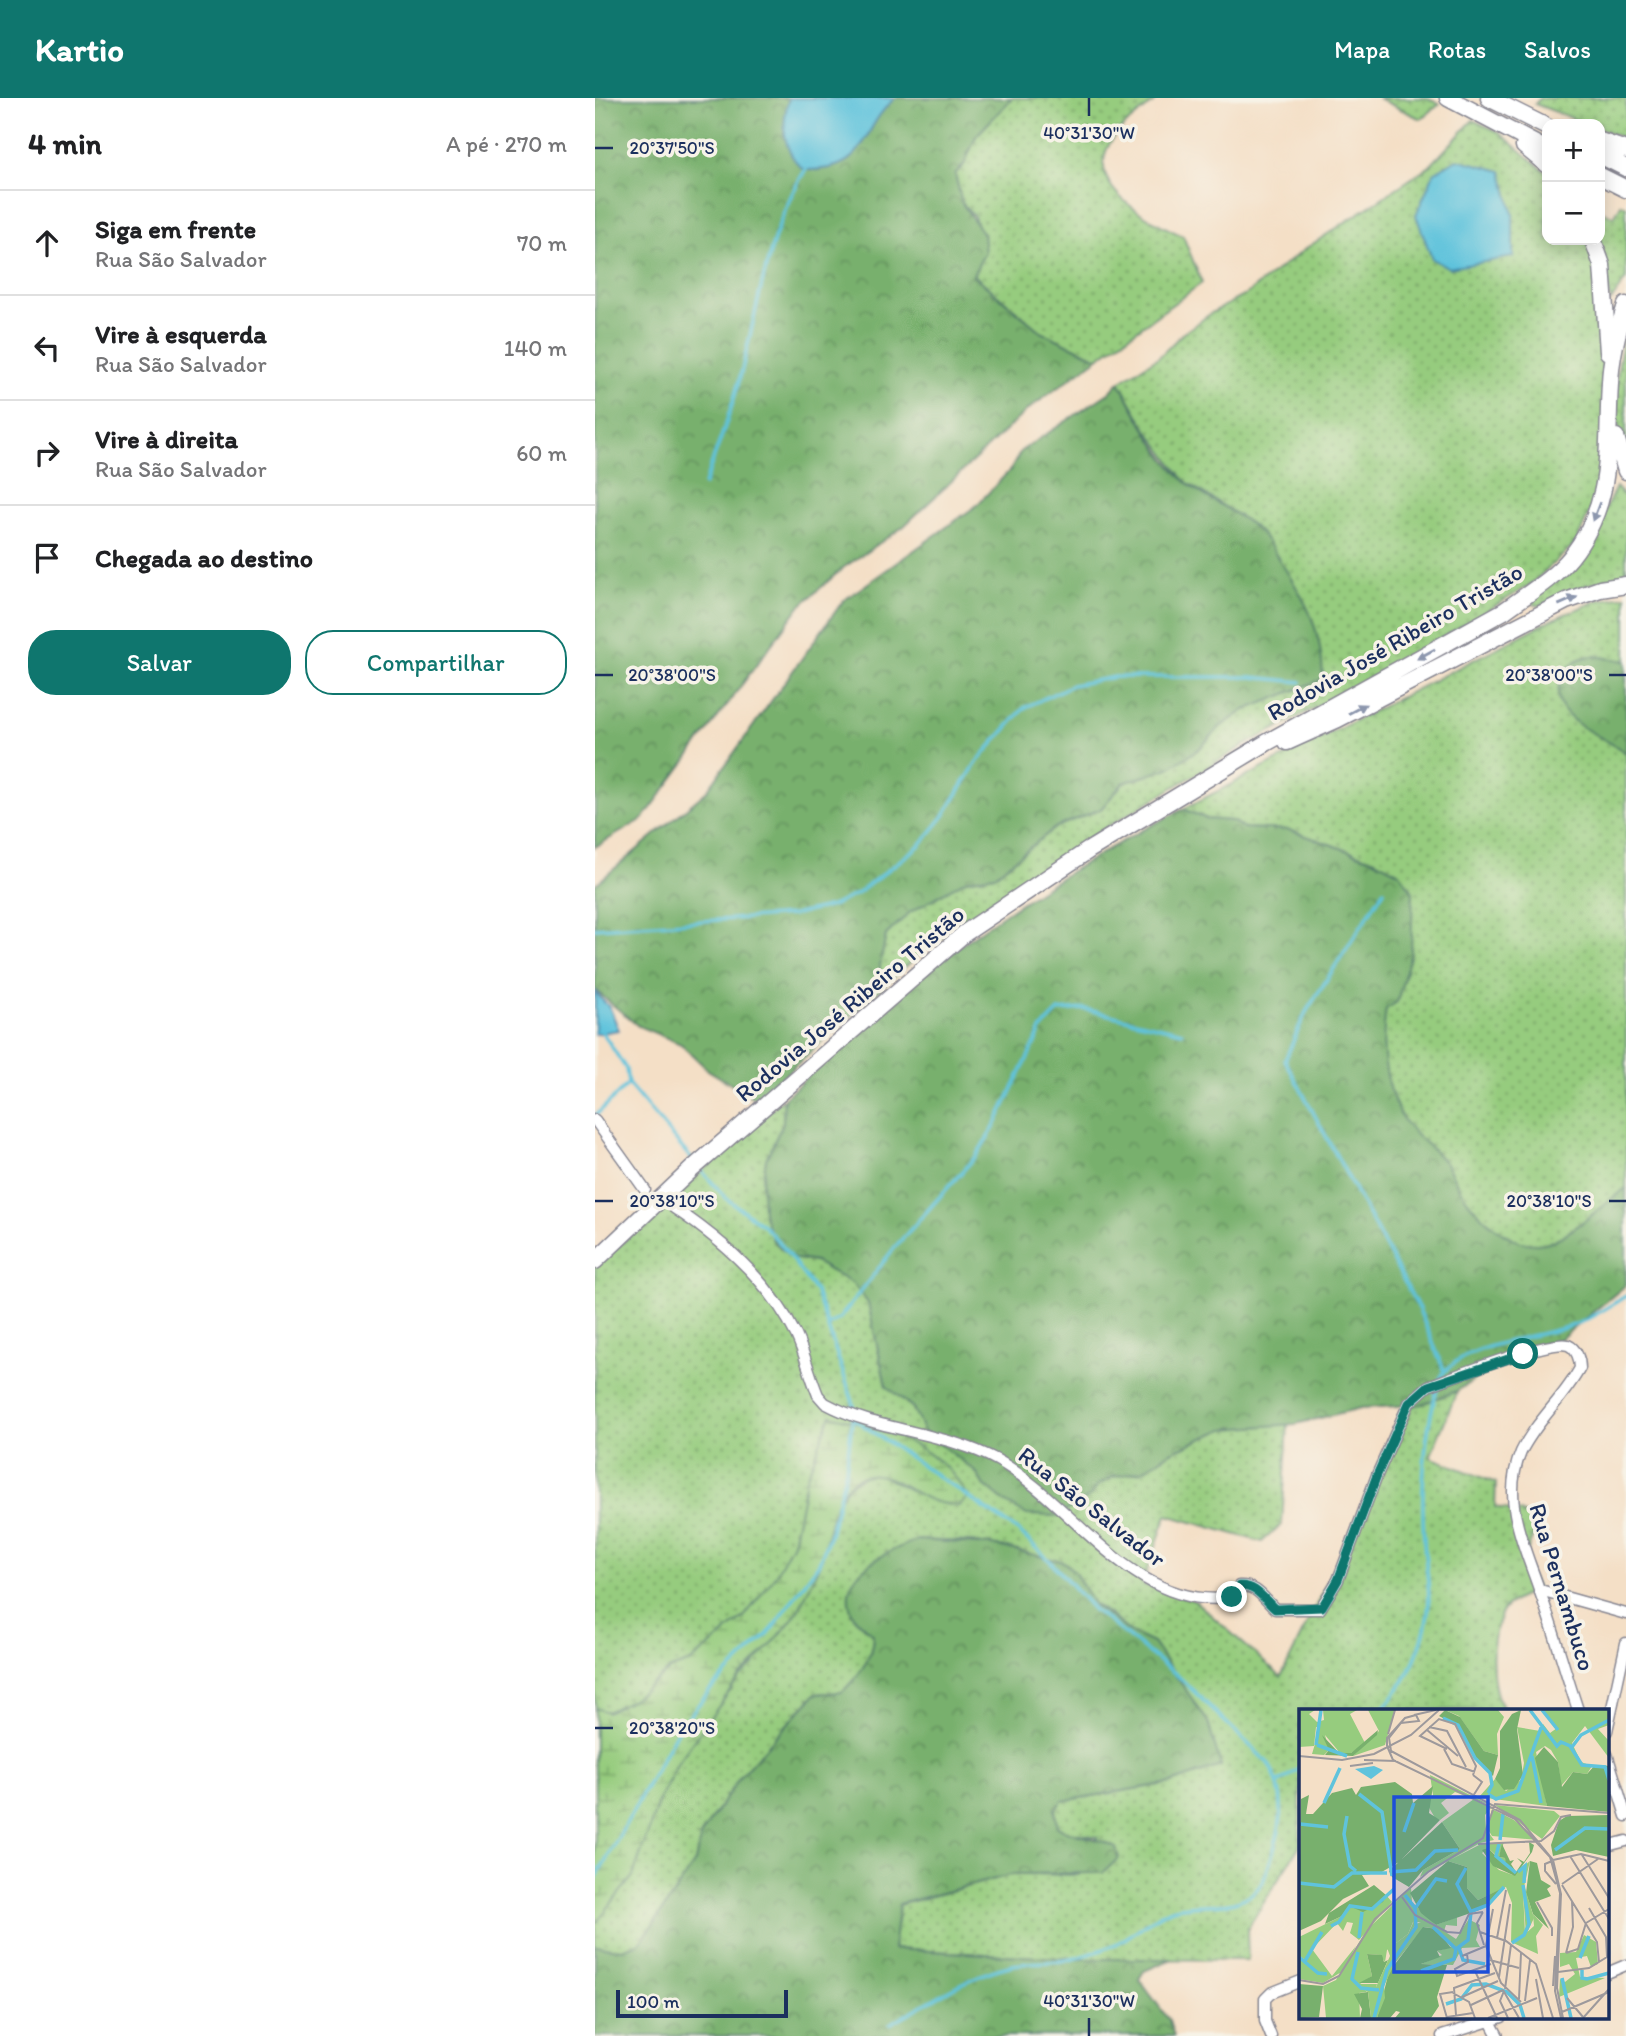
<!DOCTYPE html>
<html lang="pt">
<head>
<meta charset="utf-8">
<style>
	:root { --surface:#fff; --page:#f6f6f6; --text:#202124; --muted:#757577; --line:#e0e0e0; --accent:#0f766e }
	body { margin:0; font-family:Itim,sans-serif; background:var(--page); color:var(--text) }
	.controls { position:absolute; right:21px; top:21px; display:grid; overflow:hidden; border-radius:14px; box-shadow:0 4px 18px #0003 }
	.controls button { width:63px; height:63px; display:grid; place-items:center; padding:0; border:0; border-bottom:2px solid var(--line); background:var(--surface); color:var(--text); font:35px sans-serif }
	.scale { position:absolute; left:21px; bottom:18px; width:172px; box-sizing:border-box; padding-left:7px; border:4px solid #1b2f5e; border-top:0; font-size:19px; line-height:24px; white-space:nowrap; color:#1b2f5e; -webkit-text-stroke:5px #f7f3e8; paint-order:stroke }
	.stop { position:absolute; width:21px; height:21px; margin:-16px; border:5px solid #0f766e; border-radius:50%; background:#fff }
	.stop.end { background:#0f766e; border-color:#fff; box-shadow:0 2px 7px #0008 }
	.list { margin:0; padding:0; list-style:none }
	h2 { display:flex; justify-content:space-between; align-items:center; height:91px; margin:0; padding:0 28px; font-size:30px }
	h2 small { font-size:23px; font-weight:400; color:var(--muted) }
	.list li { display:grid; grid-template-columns:46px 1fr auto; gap:21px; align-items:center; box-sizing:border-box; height:105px; padding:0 28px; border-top:2px solid var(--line) }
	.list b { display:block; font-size:26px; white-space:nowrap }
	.list p { margin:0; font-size:23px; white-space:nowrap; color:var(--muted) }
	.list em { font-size:23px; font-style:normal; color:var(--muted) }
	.actions { display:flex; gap:14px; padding:21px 28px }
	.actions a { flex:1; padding:16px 0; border:2px solid var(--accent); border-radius:28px; text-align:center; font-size:24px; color:var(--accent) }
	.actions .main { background:var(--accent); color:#fff }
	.icon { flex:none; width:38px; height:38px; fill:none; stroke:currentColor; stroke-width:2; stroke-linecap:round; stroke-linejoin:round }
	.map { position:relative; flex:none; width:1031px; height:1938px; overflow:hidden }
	header { display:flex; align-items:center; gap:42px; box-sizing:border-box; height:98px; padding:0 35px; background:var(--accent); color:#fff }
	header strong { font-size:33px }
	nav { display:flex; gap:38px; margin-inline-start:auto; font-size:24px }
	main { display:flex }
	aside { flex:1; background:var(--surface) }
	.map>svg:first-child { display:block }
</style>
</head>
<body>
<header>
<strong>Kartio</strong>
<nav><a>Mapa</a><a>Rotas</a><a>Salvos</a></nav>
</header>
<main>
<aside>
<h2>4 min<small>A pé · 270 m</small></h2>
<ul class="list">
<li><svg class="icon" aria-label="ahead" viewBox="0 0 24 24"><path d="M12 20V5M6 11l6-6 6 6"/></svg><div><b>Siga em frente</b><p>Rua São Salvador</p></div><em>70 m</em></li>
<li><svg class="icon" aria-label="left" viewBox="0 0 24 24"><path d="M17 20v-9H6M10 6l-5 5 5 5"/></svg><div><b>Vire à esquerda</b><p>Rua São Salvador</p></div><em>140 m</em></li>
<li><svg class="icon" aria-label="right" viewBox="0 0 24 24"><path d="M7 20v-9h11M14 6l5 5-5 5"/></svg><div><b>Vire à direita</b><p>Rua São Salvador</p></div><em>60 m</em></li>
<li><svg class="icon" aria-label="arrive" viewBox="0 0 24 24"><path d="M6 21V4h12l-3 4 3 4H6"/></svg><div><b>Chegada ao destino</b></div></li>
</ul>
<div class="actions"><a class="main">Salvar</a><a>Compartilhar</a></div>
</aside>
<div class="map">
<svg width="1031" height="1938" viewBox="0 0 1031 1938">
	<defs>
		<pattern id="grass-dots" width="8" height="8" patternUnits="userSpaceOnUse" patternTransform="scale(1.75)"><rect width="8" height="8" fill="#96cc7e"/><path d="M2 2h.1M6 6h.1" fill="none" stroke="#7aa66a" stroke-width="1.8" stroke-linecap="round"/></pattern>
		<pattern id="forest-crowns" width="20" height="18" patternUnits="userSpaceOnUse" patternTransform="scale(1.75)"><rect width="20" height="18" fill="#78b06d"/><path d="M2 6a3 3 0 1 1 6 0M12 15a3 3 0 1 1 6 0" fill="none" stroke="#62905d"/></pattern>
		<pattern id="wetland-marsh" width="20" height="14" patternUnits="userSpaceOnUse" patternTransform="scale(1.75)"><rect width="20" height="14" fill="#96cc7e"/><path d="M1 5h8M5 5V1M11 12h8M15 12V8" fill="none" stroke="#7aa66a"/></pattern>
	</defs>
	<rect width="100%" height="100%" fill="#f7f3e8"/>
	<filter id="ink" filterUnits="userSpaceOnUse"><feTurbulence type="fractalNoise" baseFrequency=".0143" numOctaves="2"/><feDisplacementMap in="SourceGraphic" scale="14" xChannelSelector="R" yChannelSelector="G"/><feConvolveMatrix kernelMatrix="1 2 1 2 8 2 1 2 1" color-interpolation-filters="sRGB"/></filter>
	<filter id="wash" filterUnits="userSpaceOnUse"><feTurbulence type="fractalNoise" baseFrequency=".00686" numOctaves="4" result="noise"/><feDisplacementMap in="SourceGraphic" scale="28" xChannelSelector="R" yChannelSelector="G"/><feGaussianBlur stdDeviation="1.57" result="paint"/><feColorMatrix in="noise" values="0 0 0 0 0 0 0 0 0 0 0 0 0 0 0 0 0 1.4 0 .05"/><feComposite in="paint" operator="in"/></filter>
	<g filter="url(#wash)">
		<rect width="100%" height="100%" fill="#f4dfc6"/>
		<!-- grass -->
		<path fill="url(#grass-dots)" stroke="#587e6e" stroke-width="2" d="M417,0H564C550,12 530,24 519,39C482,88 555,122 588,138L607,185L503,260L446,234L378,176L390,154L379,118L367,105L360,76L369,67L381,38Z
			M783,0H832L845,6L826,21Z
			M945,0H1031V41L1005,31V26H992L940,6Z
			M878,22L904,34L952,75V142H992L1005,188L1010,324L1004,392L981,445L935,487L799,568L650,647L510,730L327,854L286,891L284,868L291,837L314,815L371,782L400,777L461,729L506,711L528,685L554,677L604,651L625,629L650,612L728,581L659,428L590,383L551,330L524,284L565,258L587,236L618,214L650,197L710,151L835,68Z
			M1026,106L1031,108V181L1016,203L1005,142V112L1019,119Z
			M1031,231V356C1015,319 1021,269 1031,231Z
			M1021,389L1031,400V479C998,481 973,494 944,508L937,505L938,499L1005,422Z
			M1031,498V563L999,558L964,600L1031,655V1090C1008,1105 970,1145 943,1147C915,1148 881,1116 866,1094C860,1085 857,1075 851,1066C842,1054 825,1047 816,1034C800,1013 790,981 787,955C782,901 814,848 818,794L780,762L694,732L648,730L637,723L612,721L588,711L956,522L1004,502Z
			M189,1000L188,1025L171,1061L197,1160L220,1164L258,1186L273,1205L291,1288L318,1310L329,1334L380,1373L388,1386L495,1398L503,1387L518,1379L629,1331L693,1326L687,1426L667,1444L572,1417L547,1486L600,1503L686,1579L818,1308L862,1293L835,1359L901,1385L900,1409L925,1414L944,1424C932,1453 923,1463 943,1492C934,1496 921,1500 913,1507C893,1525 893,1592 909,1612H706L705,1747L652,1831L653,1862L482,1861L298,1851L304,1807L419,1776L484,1777L503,1739L469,1733L462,1728L460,1712L467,1703L576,1685L613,1624L558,1545L536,1535L514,1516L416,1451L377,1444L322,1442L261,1482L254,1493L259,1520L278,1536C278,1560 264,1578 247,1594L220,1596L146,1677L106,1737L100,1764L51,1837L44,1845L27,1851L0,1848V1826L38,1778L64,1702L83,1664L146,1578L159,1567L206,1507L229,1452L232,1428L241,1405L255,1386L271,1377H286L338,1403L236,1317L211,1381L198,1445L179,1481L149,1519L96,1564L76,1571L38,1601L12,1614L0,1610V1169Z"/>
		<!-- forest -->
		<path fill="url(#forest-crowns)" stroke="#4a7066" stroke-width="2" d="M0,0H194L189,36L209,72C277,73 262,33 300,0H417L381,38L369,67L360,76L367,105L388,136L390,154L378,177L446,234L503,260L431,313L308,429L248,470L204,509L48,721L0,749Z
			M524,284C543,317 561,355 589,382C607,399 635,410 655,426C668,435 677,450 685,463C712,504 727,531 728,581L650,612L625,629L604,651L574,670L528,685L506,711L461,729L400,777L371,782L314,815L291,837L285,868L286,891L162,1002L113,972L86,946L43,928L0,892V787L111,694L248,503L381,408L416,371L426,353L515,294Z
			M999,558L1031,563V655C1007,636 943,619 969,577C977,563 984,559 999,558Z
			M588,711L612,721L637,723L648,730L694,732L780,762L805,775L818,794L816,855L802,904L791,911C786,944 788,973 800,1005C813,1038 832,1042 850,1065C857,1074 860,1085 866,1093C880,1116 914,1147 942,1146C970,1146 1008,1105 1031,1090V1187L965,1241L920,1254L862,1293L824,1307L766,1310L701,1326L629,1331L576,1354L547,1373L518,1379L503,1387L496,1398L463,1418L432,1417L411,1405L388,1386L380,1373L329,1334L318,1310L291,1288L273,1205L258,1186L220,1164L197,1160L178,1143L168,1115L167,1084L171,1061L188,1025L189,1000C238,956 287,906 340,866C418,807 501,755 588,711Z
			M322,1442L398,1447L469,1464L479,1473L499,1507L536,1535L558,1545L613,1624L626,1668L576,1685L467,1703L460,1712L462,1729C478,1739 502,1738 521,1749L524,1760L508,1775L419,1776L304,1806L298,1851L482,1861H577L549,1873L544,1881L574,1922L579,1938H0V1848L27,1851L44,1845L51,1837L100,1764L106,1737L146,1677L220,1596L247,1594C264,1578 278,1560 278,1536C272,1530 262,1525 258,1517C238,1475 292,1454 322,1442Z"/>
		<!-- wetland -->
		<path fill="url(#wetland-marsh)" stroke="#587e6e" stroke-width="2" d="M236,1317C285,1331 352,1349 372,1400L364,1408C356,1407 346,1406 338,1403C317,1396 296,1374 274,1377C238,1381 236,1429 228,1455C223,1474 213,1492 205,1509C197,1525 160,1566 146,1578L83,1664L64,1702L38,1778L0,1826V1610L12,1614L38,1601L76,1571L96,1564L149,1519L178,1481L198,1445L211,1381Z"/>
		<!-- water -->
		<path fill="#5fc3dc" stroke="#3d799d" stroke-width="2" d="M194,0H300C262,33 277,73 209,72C187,53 186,27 194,0Z
			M862,61L907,73L918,116V159L854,170L837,161L821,117L839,75Z
			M0,894L15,910L24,932L0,936Z"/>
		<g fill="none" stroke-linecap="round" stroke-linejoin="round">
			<!-- stream -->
			<path stroke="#5fc3dc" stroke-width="3.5" d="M109,387C122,350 137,313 146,275C164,207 173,130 211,71
				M789,792L711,914L690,962L823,1209L849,1272
				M0,830L198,817L237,808L263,795L325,747L348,719L382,664L429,610L477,587L520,579H657L706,584
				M6,932L31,971L33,986L99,1064
				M0,1018L33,986
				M233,1227L245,1220L300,1149L381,1058L400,1028L447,930L464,913L489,911L587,934
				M845,1281C863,1245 943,1240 979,1227C997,1220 1014,1208 1031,1198
				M259,1321L423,1433L455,1463L499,1512L582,1577L673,1665C693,1697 687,1727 676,1761C672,1773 669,1786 659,1794C637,1813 603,1803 577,1811C558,1818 544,1832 528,1842C516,1850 501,1854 488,1858C464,1867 439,1862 414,1868C372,1878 333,1905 295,1926
				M786,1612C813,1586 833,1540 834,1502C834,1482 830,1463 829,1443C826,1392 828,1338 843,1288
				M683,1685L706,1670
				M0,1782L82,1633L116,1591L174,1535L224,1465L235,1436L251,1372L259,1307L221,1194L185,1145L168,1127L132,1101L104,1070
				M1012,1852L1016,1853"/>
		</g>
	</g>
	<g filter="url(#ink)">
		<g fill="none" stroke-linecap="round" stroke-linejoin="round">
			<defs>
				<path id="street" d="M0,1022L50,1092
					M79,1110C127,1142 175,1184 201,1237C210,1256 215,1278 223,1297L230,1305C283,1334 349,1333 402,1362C478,1404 536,1511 633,1500L644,1488C662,1487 668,1500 680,1511H725L743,1482L782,1377L814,1305L833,1288C855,1280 955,1241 973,1247C982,1251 985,1262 985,1270C969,1300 941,1323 926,1354C905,1402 930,1449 945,1494C959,1533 970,1573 983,1612
					M945,1492L1031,1516
					M1012,1633L1031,1545
					M1012,1656L1031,1718
					M1012,1748L1031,1743
					M1012,1875L1031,1867
					M895,1923L903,1938
					M676,1938L670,1923V1901L676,1895L706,1883
					M847,1938L907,1919"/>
				<path id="primary" d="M853,0L952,52
					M894,0L952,29
					M1005,43L1031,52
					M929,48L952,67
					M1005,57L1031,70
					M1005,78L1031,91
					M998,142L1007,167L1013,254
					M1021,339L1031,373
					M692,644L743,621L971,503L1005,491L1031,487
					M0,1163L97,1071L370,835L494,752L671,645L909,513C932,496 958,481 976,459C1020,403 1011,351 1015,285C1016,259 1023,231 1031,207"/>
			</defs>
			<!-- street casing -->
			<use href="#street" stroke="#888792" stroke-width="13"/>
			<!-- primary casing -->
			<use href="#primary" stroke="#888792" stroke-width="19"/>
			<!-- street -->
			<use href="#street" stroke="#fff" stroke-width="10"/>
			<!-- primary -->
			<use href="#primary" stroke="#fff" stroke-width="16"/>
		</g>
		<!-- one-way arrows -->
		<defs><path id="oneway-solid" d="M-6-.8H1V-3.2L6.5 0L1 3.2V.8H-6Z" transform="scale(1.75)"/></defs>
		<g fill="#8d97ae">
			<use href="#oneway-solid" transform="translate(1001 414) rotate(111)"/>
			<use href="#oneway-solid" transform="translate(973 503) rotate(-23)"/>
			<use href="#oneway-solid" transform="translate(831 556) rotate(151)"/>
			<use href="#oneway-solid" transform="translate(762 611) rotate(-28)"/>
		</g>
	</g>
	<g fill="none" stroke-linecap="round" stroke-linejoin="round" filter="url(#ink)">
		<!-- route -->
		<path stroke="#0f766e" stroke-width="9" d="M637,1499L644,1488C661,1487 668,1500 680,1511L727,1509L743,1482L782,1377L814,1305L833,1288L928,1256"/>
	</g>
	<!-- ticks -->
	<path fill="none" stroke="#1b2f5e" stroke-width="2.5" d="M494,0V18M0,50H18M0,577H18M1014,577H1031M0,1103H18M1014,1103H1031M0,1630H18M494,1920V1938"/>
	<g text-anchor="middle" stroke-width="7" stroke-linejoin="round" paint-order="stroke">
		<!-- street labels -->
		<g font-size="24" fill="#1b2f5e" stroke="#f7f3e8">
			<text transform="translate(800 544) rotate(-30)" y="8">Rodovia José Ribeiro Tristão</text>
			<text transform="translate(255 906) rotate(-40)" y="8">Rodovia José Ribeiro Tristão</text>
			<text transform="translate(497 1409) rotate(38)" y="8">Rua São Salvador</text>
			<text transform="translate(967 1489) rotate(73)" y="8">Rua Pernambuco</text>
		</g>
	</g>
	<!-- overview -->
	<g transform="translate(704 1611)">
		<rect width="310" height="310" fill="#f4dfc6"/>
		<path d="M0,1H16L10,5L18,13L25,11L24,1H58L51,5L66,34L52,44H41L26,26L30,41L25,46L13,45L21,18H17L15,37L0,38ZM69,1H96L86,36L54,47L80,22ZM146,1H199L205,8L198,25L199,46L185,42L160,7ZM243,1H310V16L299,20L310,32V49L286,17L273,34L282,53L293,57L288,65L274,63L262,77L259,53L252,41L246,37L237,43L248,97L180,88L196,70L207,82L222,71L225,54L218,18L241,22L244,15L251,24L258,19ZM131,66L193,97L156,83L142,94L150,104L141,111L136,109L128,95L134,86ZM175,90L192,99L186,106L187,120L195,131L181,134L121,168L124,161L161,140L143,113ZM196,96L255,102L261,107L243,130ZM193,100L215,111L239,131L193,127L188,119ZM205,133L200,148L206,149L208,156L189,139L183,144L200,161L214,166L231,152L224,182L226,225L235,217L234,205L244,216L237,227L239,245L212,233L213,194L207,178L179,191L168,179V158L149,152L182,135ZM112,178L113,193L137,216L158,208V217L147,216L145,222L157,230L173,205L171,211L181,216L177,231L181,238L163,239L154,256L122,255L143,246L138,242L152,238L138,220L125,218L92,259L117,215L127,211L114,213L109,225L88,241L86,253L81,246L68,245L73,267L61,275H78L77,278H63L51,268L68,283L60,284L61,309H27L24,277L37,271L67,222ZM87,186L93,193L60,231L51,224L54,214L48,213L44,222L38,214L13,240L33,267L57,237L44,262L24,274L0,270V251L7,252L0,246V228L43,207L50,197L67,201ZM285,226L297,233L299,255L292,258L288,247L277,249L281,268L306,269L260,288L261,270L266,273L276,265L270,255L261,258V244L277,243Z" fill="#96cc7e"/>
		<path d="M146,1L161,8L185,42L199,46L194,67L175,49L161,18L140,7ZM222,1L218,20L224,66L215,80L205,81L196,70L201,59V22L213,5ZM79,21L78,26L54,47L26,46L30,41L23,26L40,44H52ZM245,38L259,53L263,78L274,63L288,65L296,56L310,57V103L248,97L236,49ZM96,73L113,85L114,94L134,77L130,104L141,111L100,153L81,164L63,166L70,177L44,190L22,212L0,222L2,90L10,86L7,105H14L33,84L53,79L57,86L62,78ZM310,106V148L277,141L254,147L252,136L260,112L268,107ZM143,113L161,140L124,161L110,178L93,168L90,162ZM230,133L235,136L233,143L216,167L194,157L183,141L189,139L207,157L206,149L200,148L203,135L211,152L215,151L212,155L217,163L223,154L218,149L225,153L231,144ZM149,152L168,158V179L179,191L206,178L183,200L137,216L122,204L111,184ZM231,152L238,154L242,171L252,177L248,180L252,187L236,193L250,220L234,205L227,184ZM75,176L87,186L84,193L64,203L50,197L43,207L26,215L30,204ZM124,218L138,220L152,239L138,242L141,248L122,255L148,256L138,288L140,297L132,309H96L101,303L97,302L91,309H78L90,263ZM68,245L83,246L85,253L89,251L79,274H60L73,267ZM0,275L24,277L20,308L0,309ZM69,283L72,309H61L63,300L55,285Z" fill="#78b06d"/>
		<path d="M226,179L235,209L227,226L224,182ZM117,207L129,214L118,213L104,237L85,277L86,289L78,309H72L69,283L55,276L51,268L63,278H77L91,247L86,233L97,234L109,225Z" fill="#96cc7e"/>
		<path d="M75,57L84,61L72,70L56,60Z" fill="#5fc3dc"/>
		<path fill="none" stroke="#5fc3dc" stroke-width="3.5" d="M231,1L258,37L262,33L271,37L283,56L306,58L310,71M243,1L259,21M144,9L159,16L176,49L191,64L193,76L189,84M17,36L22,1M18,36L48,47M273,38L282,26L310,11M233,47L242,94M60,85L83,103L93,167M189,85L197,90L219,82L243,16M25,94L41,59M48,107L45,125L51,157L57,162M1,115L29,118M105,123L115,94M201,131L204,105M200,135L197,147L217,164M256,141L286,119L310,120M91,163L117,161L136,142L159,141M219,163L226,157L225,174M0,174L35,178L53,164H88M117,198L137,170L148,172M173,202L189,196L205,178M32,217L40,213L51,197L73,200L95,180M134,218L157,240M60,229L63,203M213,234L225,226L230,215L224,176M160,239L164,251L186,255M59,243L53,270L62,279L80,281M0,248L19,264L28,265M281,249L290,227M6,252L23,223M283,261V269L288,270L310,264M122,262L155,250L157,240L169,231L172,203L158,175L167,159M263,269L272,309M147,295L162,290L173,276L187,275L208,283L221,296L225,309M75,309L88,261L117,218L116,199L106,186"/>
		<path fill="none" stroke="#9d999c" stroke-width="2" d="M115,6L137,1M130,18L148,22L167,58M128,21L159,47M89,25L96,1M145,40L153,55L176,63M148,40L121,27L140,10L156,15L177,57L174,66M0,47L43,51L75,45L112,26L140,1M65,51L97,52M51,57L74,54M174,87L183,73L174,66M179,135L242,132L255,122L262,108L272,106M283,146L310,189M271,147L310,210M254,151L282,145L310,152M253,152L246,155V162L257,175M263,175L299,150M263,176L298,233L300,253M103,188L116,206L148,223L161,224L170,205L184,203M238,193L253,219V227M194,200L187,237L202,274L222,293M184,203L178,214L185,236M287,214L310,200M181,223L207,232L237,255L254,309M198,229L207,181M267,244L274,218L273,192M267,244L279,240L287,214M168,245L169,253L156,260L158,267L192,255M163,247L187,237M191,251L220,259M176,262L198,309M259,263L290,259L308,248L307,228L290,199M200,268L211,195M237,270L244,309M0,271L24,275L40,267L76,210L129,163L184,129L196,95L310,104M254,277L256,247M206,280L212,236M204,281L220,309M205,282L201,292L209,309M154,284L170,293L176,309M163,288L199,272M268,289L284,308M220,290L222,244M226,292L231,251M172,296L204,281M263,303L310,283M157,306L155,279L196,264M148,308L174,304M148,309L141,285L154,283M189,309L238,289M262,309L256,282L261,184L251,148L216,110L94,51L88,37V29L106,9L117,6L120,12L102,14L90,29L92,42L221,111L254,151L262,185L258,279L264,309M284,309L310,280"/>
		<path fill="#1d4ed8" fill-opacity="0.15" stroke="#1d4ed8" stroke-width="3.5" d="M95,88H189V263H95Z"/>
		<rect width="310" height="310" fill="none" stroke="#1b2f5e" stroke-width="3.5"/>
	</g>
	<g font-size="18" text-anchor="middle" fill="#1b2f5e" stroke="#f7f3e8" stroke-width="7" stroke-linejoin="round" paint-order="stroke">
		<text x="494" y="41">40°31'30"W</text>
		<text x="77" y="56">20°37'50"S</text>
		<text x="77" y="583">20°38'00"S</text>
		<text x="954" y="583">20°38'00"S</text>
		<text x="77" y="1109">20°38'10"S</text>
		<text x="954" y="1109">20°38'10"S</text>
		<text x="77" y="1636">20°38'20"S</text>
		<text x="494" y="1909">40°31'30"W</text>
	</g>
</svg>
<div class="controls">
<button>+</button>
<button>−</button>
</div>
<div class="scale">100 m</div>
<div class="stop" style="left:928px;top:1256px"></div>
<div class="stop end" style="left:637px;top:1499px"></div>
</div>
</main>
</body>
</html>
